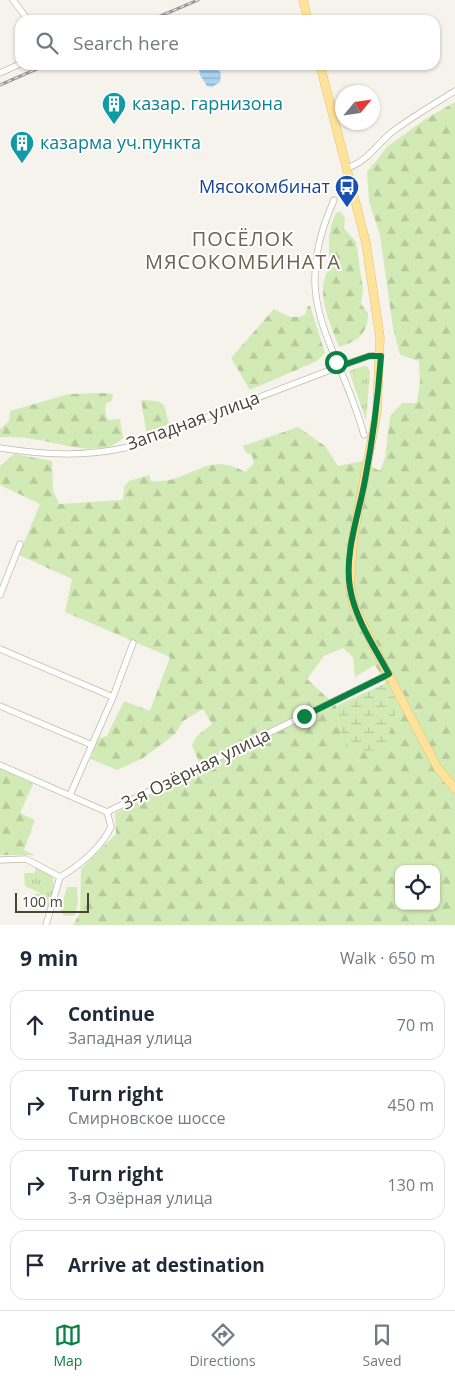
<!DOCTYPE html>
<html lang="en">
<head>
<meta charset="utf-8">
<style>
	:root { --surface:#fff; --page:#f6f6f7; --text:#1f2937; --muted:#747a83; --line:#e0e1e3; --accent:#0b8043 }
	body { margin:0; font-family:"Open Sans",sans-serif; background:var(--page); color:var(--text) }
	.controls { position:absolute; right:15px; bottom:15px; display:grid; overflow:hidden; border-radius:10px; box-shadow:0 1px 4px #0004 }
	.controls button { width:45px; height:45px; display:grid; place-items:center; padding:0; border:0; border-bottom:1px solid var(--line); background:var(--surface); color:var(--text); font:25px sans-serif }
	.compass { position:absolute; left:335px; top:85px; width:45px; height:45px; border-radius:50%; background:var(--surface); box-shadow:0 1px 4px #0004; rotate:61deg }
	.scale { position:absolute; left:15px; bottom:12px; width:74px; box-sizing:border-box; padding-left:5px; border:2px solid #4b4439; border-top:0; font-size:14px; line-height:18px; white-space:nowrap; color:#4b4439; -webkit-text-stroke:4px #fff; paint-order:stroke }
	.stop { position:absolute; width:15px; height:15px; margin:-11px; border:4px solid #0b8043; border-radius:50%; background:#fff }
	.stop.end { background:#0b8043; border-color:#fff; box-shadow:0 1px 5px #0008 }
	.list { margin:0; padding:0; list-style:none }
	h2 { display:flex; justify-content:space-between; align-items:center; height:65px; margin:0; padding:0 20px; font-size:21px }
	h2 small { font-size:16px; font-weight:400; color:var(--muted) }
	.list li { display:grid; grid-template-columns:32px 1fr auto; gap:15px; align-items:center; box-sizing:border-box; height:70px; margin:0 10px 10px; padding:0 10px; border:1px solid var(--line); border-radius:15px }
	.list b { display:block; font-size:19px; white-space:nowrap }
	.list p { margin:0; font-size:16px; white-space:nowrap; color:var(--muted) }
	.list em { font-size:16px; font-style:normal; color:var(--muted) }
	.icon { flex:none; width:28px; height:28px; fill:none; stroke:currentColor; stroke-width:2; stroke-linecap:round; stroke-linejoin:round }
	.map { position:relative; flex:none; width:455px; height:925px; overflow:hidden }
	.search { position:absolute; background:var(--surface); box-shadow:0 1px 4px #0004; left:15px; right:15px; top:15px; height:55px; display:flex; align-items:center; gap:12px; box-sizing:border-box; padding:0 18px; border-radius:15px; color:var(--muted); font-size:19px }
	.sheet { height:385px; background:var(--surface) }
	nav { display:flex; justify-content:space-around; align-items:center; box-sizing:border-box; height:70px; border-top:1px solid var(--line); background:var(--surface); font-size:14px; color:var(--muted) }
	nav a { display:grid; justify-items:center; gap:2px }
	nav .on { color:var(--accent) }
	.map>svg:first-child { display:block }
</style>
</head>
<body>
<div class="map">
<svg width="455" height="925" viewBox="0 0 455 925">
	<defs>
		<pattern id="grass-tufts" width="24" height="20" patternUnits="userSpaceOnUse" patternTransform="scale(1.25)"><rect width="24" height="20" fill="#d2eab5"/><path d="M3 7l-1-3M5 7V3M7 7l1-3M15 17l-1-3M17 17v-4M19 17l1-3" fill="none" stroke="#b6ca9c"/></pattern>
		<pattern id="forest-firs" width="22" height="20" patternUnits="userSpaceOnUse" patternTransform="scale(1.25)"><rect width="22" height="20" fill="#d2eab5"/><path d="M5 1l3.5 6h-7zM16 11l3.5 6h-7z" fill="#b6ca9c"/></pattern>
		<pattern id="wetland-marsh" width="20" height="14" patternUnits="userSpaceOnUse" patternTransform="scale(1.25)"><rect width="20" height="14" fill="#d2eab5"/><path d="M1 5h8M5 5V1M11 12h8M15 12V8" fill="none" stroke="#b6ca9c"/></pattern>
		<pattern id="water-rules" width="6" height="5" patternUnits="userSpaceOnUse" patternTransform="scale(1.25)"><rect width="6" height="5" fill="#a9d4f2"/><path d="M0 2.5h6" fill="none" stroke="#8caec5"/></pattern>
	</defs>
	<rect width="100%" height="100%" fill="#f6f3ec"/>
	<!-- grass -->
	<path fill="url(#grass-tufts)" d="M363,366H367L370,372L366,420L349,371Z
		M36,866L53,877L54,887L49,906L35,907V894L41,893L25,886L24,873H35Z"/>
	<!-- forest -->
	<path fill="url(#forest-firs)" fill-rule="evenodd" d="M455,102V925H73L80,913L81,869L116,834L115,813L202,770L192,745L197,736L212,724L203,709L183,721L175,734L143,758L117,770L91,759L97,739L107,736L124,701L150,711L170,657L65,612L72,579L19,555L40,504L0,485V466L14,454L52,461L53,491L59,504L123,500L124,487L129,481L149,475L151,481C190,485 205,449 245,472L254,463L252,455L246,453L243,446L298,427L325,446L338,466L362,461L380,471L385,458L390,416L402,403H417L420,382L419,361L400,355L393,328L380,235L369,201L367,172L387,147L424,120ZM343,648L353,657L355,677L375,665L398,704L339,729L336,706L307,679L324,656ZM399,869H436V906H399Z
		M341,212L345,218L344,228L356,242L363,289L361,304L368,313C368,334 358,341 339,347C332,329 322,307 323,287C324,277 330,268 329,257C329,239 328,231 336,213Z
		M308,306H310L325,353L317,361L250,390L231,358L274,309C285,315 293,320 305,315Z
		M107,393L113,394L112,401L106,403L105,411L108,420L120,419L123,438C101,460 59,442 32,439C21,437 11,437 0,437V429L9,421L10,411L69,394Z
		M141,400L157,401L164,405L169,424L150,433L146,430Z
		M0,768L33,784L20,813L35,820L24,850L34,855H0Z"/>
	<!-- wetland -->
	<path fill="url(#wetland-marsh)" d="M386,683L398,704L385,749L352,753L339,729L336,706Z"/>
	<!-- pitch -->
	<path fill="#d2eab5" d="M67,887H77L78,903L75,915L65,916L60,912Z"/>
	<!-- water -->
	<path fill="url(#water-rules)" d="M198,65H220L218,70L221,73L220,82L212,87L207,86L200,75Z"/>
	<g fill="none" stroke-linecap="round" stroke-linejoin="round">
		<defs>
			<path id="minor" d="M13,0L28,20
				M0,73L20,64
				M347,168C367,162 377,144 392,132C412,117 434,104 455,91
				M334,200C287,305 338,340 364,435
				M0,448C44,455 85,457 129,447L338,367L369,356L381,355
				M0,595L20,544
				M0,649L113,697
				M0,706L92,745
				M0,765L107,812L389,674
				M70,795L113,697L133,643
				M0,860L26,859L60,877
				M46,925L60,877C79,866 101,848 111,827L107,812"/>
			<path id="major" d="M303,0L308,20
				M320,65L366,243L380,337L377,412L353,538L350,587L354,606L373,645L437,767L455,789"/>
		</defs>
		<!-- minor casing -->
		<use href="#minor" stroke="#c2bbae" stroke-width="7"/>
		<!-- major casing -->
		<use href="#major" stroke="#e6c16a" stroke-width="9"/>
		<!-- minor -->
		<use href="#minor" stroke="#fff" stroke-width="5.5"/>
		<!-- major -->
		<use href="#major" stroke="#ffe39c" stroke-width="8"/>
		<defs>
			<path id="rail" d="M151,20L198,0
				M0,85L46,65"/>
		</defs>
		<!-- rail casing -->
		<use href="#rail" stroke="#9a9a9a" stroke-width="3"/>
		<!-- rail -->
		<use href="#rail" stroke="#fff" stroke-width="1" stroke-dasharray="4" stroke-linecap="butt"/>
	</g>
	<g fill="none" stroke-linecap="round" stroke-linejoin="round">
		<!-- route -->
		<path stroke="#0b8043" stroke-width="6" d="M304,716L389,674C375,648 355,619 350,588C344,553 359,514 365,480C373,439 378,397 381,356H369L338,367L336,362"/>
	</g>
	<!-- icons -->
	<defs>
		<symbol id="building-pin" viewBox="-11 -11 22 30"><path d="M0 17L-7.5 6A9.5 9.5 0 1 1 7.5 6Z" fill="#0f9aa8" stroke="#fff"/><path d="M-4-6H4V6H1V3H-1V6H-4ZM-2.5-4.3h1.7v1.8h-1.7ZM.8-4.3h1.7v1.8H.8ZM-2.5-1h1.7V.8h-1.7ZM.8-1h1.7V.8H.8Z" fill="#fff"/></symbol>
		<symbol id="bus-pin" viewBox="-11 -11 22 30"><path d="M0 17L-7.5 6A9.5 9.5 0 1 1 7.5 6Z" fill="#1a4fb4" stroke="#fff"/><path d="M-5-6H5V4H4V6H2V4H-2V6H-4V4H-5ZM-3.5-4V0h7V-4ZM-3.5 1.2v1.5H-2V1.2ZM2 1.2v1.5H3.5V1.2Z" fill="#fff"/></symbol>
	</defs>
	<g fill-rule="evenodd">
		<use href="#building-pin" x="100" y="90" width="28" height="38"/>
		<use href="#building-pin" x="8" y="129" width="28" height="38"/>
		<use href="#bus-pin" x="333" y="173" width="28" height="38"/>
	</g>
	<g text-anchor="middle" stroke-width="4" stroke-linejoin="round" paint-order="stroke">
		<!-- culture labels -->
		<g font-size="18" fill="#0d838f" stroke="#fff" text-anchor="start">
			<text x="132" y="110">казар. гарнизона</text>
			<text x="40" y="149">казарма уч.пункта</text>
		</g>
		<!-- transit labels -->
		<g font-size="18" fill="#164399" stroke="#fff" text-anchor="end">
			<text x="330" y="193">Мясокомбинат</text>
		</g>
		<!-- street labels -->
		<g font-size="18" fill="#4b4439" stroke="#fff">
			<text transform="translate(193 421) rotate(-20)" y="6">Западная улица</text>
			<text transform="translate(196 769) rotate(-26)" y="6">3-я Озёрная улица</text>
		</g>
		<!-- quarter labels -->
		<g font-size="20" letter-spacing="1" fill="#6e6250" stroke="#fff">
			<text x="243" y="246">ПОСЁЛОК<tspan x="243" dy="23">МЯСОКОМБИНАТА</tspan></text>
		</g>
	</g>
</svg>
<div class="controls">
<button><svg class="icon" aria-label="locate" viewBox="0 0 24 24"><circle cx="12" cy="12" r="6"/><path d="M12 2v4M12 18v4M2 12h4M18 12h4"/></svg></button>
</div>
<svg class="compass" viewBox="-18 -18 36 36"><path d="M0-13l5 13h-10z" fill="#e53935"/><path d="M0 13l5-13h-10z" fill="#747a83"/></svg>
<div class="scale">100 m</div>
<div class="stop" style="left:336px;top:362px"></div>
<div class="stop end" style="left:304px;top:716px"></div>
<div class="search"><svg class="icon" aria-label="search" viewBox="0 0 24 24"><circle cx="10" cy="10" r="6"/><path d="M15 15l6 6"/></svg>Search here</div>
</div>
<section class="sheet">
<h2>9 min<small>Walk · 650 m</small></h2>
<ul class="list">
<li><svg class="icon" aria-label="ahead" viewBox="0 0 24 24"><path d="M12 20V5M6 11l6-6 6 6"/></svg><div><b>Continue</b><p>Западная улица</p></div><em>70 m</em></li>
<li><svg class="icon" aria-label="right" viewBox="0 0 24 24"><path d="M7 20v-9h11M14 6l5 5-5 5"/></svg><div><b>Turn right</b><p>Смирновское шоссе</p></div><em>450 m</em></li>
<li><svg class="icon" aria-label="right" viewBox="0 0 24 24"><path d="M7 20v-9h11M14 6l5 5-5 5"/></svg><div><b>Turn right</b><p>3-я Озёрная улица</p></div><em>130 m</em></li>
<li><svg class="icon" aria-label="arrive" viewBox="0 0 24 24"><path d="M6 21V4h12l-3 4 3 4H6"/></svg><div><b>Arrive at destination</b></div></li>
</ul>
</section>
<nav>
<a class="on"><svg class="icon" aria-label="map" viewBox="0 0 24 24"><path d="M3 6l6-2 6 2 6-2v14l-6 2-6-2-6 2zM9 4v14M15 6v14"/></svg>Map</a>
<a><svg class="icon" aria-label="directions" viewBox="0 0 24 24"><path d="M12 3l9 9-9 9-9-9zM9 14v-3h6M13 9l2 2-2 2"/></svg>Directions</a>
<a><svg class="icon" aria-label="saved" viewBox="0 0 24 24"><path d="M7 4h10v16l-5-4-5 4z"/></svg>Saved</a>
</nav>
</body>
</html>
